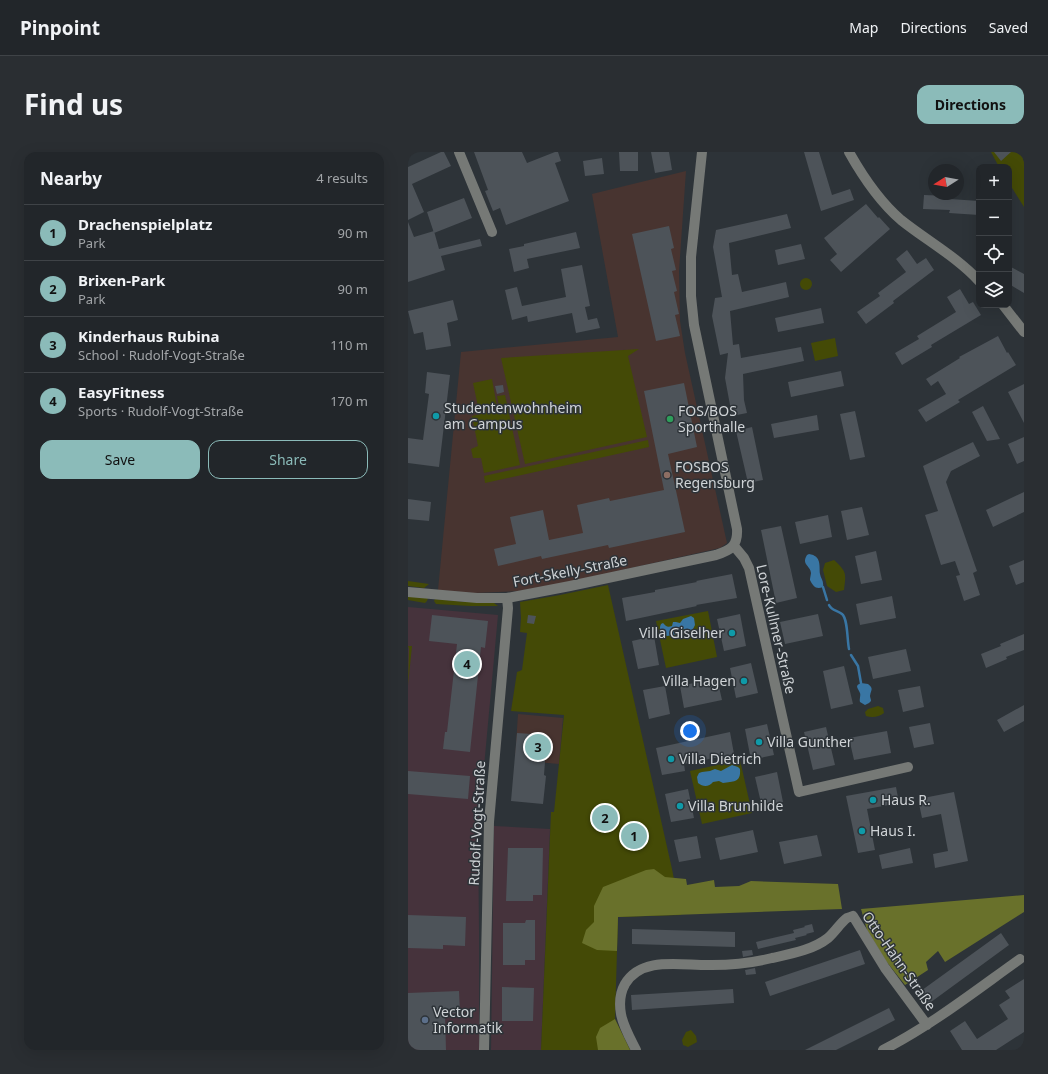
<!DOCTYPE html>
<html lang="en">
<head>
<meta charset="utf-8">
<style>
	:root { --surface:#22262a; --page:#2a2e32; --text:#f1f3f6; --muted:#a2a5a8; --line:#3f4347; --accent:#8bbbb9 }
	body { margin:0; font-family:"Noto Sans",sans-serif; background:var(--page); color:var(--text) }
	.controls { position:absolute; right:12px; top:12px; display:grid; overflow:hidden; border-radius:8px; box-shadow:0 4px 16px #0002 }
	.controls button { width:36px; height:36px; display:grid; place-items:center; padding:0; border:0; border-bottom:1px solid var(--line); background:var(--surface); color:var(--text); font:20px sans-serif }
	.compass { position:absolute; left:520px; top:12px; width:36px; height:36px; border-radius:50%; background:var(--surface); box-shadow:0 4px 16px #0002; rotate:259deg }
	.you { position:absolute; left:282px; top:579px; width:14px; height:14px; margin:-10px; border:3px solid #fff; border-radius:50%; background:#1a73e8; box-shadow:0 0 0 6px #1a73e833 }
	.badge { display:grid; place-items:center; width:26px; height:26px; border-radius:50%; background:var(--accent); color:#111; font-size:13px; font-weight:700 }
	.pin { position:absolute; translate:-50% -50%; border:2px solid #fff; box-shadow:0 1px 4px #0006 }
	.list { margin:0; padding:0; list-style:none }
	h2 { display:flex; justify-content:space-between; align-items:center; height:52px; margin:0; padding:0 16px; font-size:17px }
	h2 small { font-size:13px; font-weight:400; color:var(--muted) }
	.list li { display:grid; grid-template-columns:26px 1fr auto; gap:12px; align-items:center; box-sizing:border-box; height:56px; padding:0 16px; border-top:1px solid var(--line) }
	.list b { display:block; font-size:15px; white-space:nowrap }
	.list p { margin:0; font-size:13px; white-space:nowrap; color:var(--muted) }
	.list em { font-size:13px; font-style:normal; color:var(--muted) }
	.actions { display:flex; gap:8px; padding:12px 16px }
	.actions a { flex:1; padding:9px 0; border:1px solid var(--accent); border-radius:12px; text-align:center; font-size:14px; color:var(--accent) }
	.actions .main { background:var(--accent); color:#111 }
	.icon { flex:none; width:22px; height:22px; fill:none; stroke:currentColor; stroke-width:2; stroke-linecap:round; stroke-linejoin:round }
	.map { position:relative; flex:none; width:616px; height:898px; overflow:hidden; border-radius:12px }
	header { display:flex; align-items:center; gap:24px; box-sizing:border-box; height:56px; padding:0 20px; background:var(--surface); border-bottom:1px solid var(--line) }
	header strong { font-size:19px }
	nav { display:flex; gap:22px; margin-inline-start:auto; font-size:14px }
	.intro { display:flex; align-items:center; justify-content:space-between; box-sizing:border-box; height:96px; padding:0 24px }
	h1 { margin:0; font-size:28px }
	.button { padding:10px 18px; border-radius:12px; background:var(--accent); color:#111; font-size:14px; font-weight:700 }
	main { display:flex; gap:24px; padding:0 24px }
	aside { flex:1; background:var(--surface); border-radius:12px; box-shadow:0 4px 16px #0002 }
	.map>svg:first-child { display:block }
</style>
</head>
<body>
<header>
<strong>Pinpoint</strong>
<nav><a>Map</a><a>Directions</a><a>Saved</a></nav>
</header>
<div class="intro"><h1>Find us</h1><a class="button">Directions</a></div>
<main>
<aside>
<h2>Nearby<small>4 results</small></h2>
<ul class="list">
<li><span class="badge">1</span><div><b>Drachenspielplatz</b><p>Park</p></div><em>90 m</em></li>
<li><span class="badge">2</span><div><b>Brixen-Park</b><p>Park</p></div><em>90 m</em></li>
<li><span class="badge">3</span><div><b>Kinderhaus Rubina</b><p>School · Rudolf-Vogt-Straße</p></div><em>110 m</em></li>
<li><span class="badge">4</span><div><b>EasyFitness</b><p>Sports · Rudolf-Vogt-Straße</p></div><em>170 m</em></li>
</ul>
<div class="actions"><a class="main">Save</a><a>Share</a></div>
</aside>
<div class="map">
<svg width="616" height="898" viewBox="0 0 616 898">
	<rect width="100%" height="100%" fill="#2d3338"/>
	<!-- commercial -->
	<path fill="#46333c" d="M0,455L90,463L77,604L70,676L71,778V898H0Z
		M86,674L142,677L133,898H83Z"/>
	<!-- education -->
	<path fill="#483430" d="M278,19L271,119L272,169L277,201L319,391L312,396L165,429L111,439L65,441L30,438L53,200L210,185L184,42Z
		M110,562L155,566L151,612L107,608Z"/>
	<!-- green -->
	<path fill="#444a06" d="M583,0H616V55L601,31V15H591Z
		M392 132a6 6 0 1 1 12 0a6 6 0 1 1-12 0Z
		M427,186L430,204L407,209L403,191Z
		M231,197L220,204L239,285L117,312L93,206Z
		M84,227L89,255L71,259L65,231Z
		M97,243L112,313L76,321L73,306H65L63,297L70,294L64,264L92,258L89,244Z
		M240,288L241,295L77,331L76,324Z
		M426,408C439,420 438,421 436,438L428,440L419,434L415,418L417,411Z
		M0,429L21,432L16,436L0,434Z
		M200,433L264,717L273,763L210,765L207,867L222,898H133L143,660H146L156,563L103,559L109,520L114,518L119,481L112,480L113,466L112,450L152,443Z
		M0,444L20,446L19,449L17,451L0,448Z
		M27,447L58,450H81L86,451L90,454H63L28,452L26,449Z
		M300,459L309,505L258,516L248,469Z
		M0,494H4L0,533L1,497Z
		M470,554L475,556L476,561C471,565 464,566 458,564L457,560L460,557Z
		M332,608L344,661L294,672L282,619Z
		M283,878L288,884L289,890L280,895L275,893L274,888L278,880Z"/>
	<!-- forest -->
	<path fill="#69712b" d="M246,717L257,725L278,727L279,733L306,728L307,735L331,734L343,729L430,732L434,757L210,765L209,799L189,798L174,791L178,778L186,770V754L195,735L238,718Z
		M616,743V760L537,810L530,799L518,810L520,818L497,833L478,809L459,778L453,757Z
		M207,867L222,898H190L188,885L192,876Z"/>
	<!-- water -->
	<path fill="#3976a4" d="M401,402C414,404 411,414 412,422C413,427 416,429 415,435C408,438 405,434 402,428C402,426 403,422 403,421C402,413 393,413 399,403Z
		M283,464L286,466L287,473L284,479L281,480L276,477L273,479L272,482L259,484C254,482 250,478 253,472L255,471C258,474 259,476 264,474L265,470H268L272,471L275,467Z
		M453,531L460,532C466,537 463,537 462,544C462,545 463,547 463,549L461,551L457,553L452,550C451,547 453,544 452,541C450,536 446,534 453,531Z
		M324,613L330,615L332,617C333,631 326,629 315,631L311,629L305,630C301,635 295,635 290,631L289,625L291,621L294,620L302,619L307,617L313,619Z"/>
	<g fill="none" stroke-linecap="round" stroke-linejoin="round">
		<!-- stream -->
		<path stroke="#3976a4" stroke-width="2.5" d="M415,435L419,448
			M421,453C424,459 429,458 434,462C440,467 439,488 441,497
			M443,503L450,514L453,531"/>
	</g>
	<!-- building -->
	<path fill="#4d5359" d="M33,0H36L43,14L4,32L16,60L0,68V15Z
		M66,0H114L119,11L147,0H150L153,9L147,11L161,49L98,73L92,56L85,59L77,39L80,38Z
		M211,0H230V19H212Z
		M243,0H261L264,18L247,21Z
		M396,0H411L424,43L442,37L446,48L413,59Z
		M586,0H603L593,9Z
		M194,6L196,22L177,24L175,9Z
		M516,43L542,44V47L571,49V63L541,61L542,58L515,57Z
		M56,46L64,66L26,81L19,60Z
		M458,52L470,66L471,65L482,77L433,120L422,108L429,102L416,86Z
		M379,62L383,76L321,91L324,123L330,122L334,140L378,130L381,145L322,159L325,193L331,192L333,206L393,195L396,209L335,222L336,248L339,261L324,264L317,226L320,201L312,203L304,164L307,146L314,145L305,95L308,78Z
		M0,70L6,85L26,79L31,97L72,87L74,94L33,104L37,118L0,130Z
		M261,74L266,96L263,97L268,118L264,119L269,139L266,140L271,162L267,163L272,184L248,189L224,82Z
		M168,80L172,96L119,107L121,116L106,120L101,97L116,94V92Z
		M393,92L397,107L370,113L367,98Z
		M499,98L509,112L518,106L526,118L485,149L486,151L458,172L449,160L472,144L470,141L498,120L488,107Z
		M174,113L182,154L177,155L180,168L189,166L192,176L168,181L164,161L120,170L119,164L104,168L97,138L109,135L114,154L158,145L153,117Z
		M601,114L616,122V141L601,132Z
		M552,137L561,152L565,150L573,163L523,193L524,195L494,213L487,201L511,187L509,184L548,160L539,145Z
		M45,148L50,168L39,171L43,194L18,198L15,180L6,182L0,159Z
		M413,156L416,171L370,180L367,166Z
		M590,184L599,201L600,200L608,213L550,248L552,250L518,270L510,258L538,242L530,229L523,234L518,227L552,206L551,205Z
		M433,219L436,234L383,245L380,230Z
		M19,220L42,223L31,315L0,311V286L15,288L21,242L17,241Z
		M276,231L289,295L260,302L277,380L201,396L200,393L134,407L133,404L90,414L86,397L108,392L102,365L135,358L141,388L175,381L169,353L201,346L202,349L256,338L236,239Z
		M616,232V271L600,240Z
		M95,233L96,240L89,242L87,234Z
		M575,254L592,287L579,289L564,260Z
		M447,259L457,305L442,308L432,262Z
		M409,263L411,278L366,286L363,272Z
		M344,275L355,328L340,331L328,279Z
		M616,285V309L609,312L600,292Z
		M565,290L572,304L543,319L538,330L569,419L565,421L572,443L556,449L548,424L552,423L547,409L533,413L517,363L530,359L515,314Z
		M616,340V360L585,375L578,358Z
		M0,347L23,350L21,369L0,367Z
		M454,355L461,383L439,388L433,359Z
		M420,363L424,385L392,392L387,370Z
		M373,374L389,446L368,451L353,378Z
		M468,399L474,428L453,432L447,404Z
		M616,408V430L608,433L601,414Z
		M324,422L329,446L288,453L289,454L218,469L214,446L247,440V438L289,430L288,429Z
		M484,444L488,466L452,473L448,452Z
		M332,462L338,494L316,499L309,467Z
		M410,462L415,484L377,492L372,470Z
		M24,463L80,469L77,496L73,495L62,600L35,597L37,580H39L49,492L21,489Z
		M120,463L128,464L126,472L119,471Z
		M616,482V498L598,505L599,507L578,516L573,502L593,494L592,492Z
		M246,484L251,513L230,517L224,489Z
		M498,497L503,519L465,527L460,505Z
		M343,511L350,541L328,546L322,516Z
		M436,514L445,552L423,557L415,519Z
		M309,526L314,548L276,556L272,534Z
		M257,534L262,562L241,567L235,538Z
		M512,534L516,555L495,560L490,538Z
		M616,553V569L596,580L589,568Z
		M522,571L526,592L506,596L501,575Z
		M359,572L366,603L343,608L337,577Z
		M418,575L427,613L405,618L396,580Z
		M479,579L483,601L446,608L441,586Z
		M322,580L326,602L276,612L277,619L254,623L248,596Z
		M109,581L139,583L136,623L138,624L135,652L103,649Z
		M0,619L62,624L60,647L0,642Z
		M369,620L375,650L354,655L347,625Z
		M488,635L491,651L459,657L467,698L450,701L438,644Z
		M280,637L286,666L263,670L257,642Z
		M546,640L560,709L527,716L525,702L540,699L533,662L514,666L510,647Z
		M345,678L350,700L312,708L307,686Z
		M409,683L414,704L376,712L371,690Z
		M289,684L293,706L271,710L266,688Z
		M100,696H135L134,743H125V749H98Z
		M502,696L505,711L474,717L471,703Z
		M0,763L58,765L57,794L35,793V797L0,796Z
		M118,768H127V808H117V813H95V771H117Z
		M404,772L406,780L398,782L399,783L387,786L388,788L350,797L348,790L386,781L385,778L397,775L396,774Z
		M224,777L327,780V795L224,792Z
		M593,781L601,793L519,853L510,841Z
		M344,798L345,803L335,805L334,799Z
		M452,798L457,812L362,844L357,830Z
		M347,816L348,822L338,823L337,818Z
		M616,827V880L588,898H554L542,879L557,869L569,887L600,867L591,853L602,846L597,839Z
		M94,835L126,836L125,869H94Z
		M325,837L326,851L224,858L223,843Z
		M51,839L52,861L37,862L38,898H0V841Z
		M481,856L487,868L468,878L428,898H397Z"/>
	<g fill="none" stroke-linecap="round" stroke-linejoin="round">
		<!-- minor -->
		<path stroke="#767976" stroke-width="10" d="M51,0L84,80
			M441,0C455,25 471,49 493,68C518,88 549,105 571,129
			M595,153L616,180
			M326,394L336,406L341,416L391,640L500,615
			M0,440L69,446H99L162,434L308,403C323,398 330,394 329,377L286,173L283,144V105L294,0
			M76,898L81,670L100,456L99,446
			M228,898C222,886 215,874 213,862C211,851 212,841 217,832C234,803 275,814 304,813C324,813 344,811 364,806C382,802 405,798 420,786C426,781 434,769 439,766C441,765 443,765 445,764L477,816L519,873
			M475,898C524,873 567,839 612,807"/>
	</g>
	<!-- markers -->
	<g fill="#0f9aa8" stroke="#2d3338" stroke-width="1.5">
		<circle cx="28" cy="264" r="4"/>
		<circle cx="324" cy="481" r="4"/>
		<circle cx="336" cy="529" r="4"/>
		<circle cx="351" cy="590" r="4"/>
		<circle cx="263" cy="607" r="4"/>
		<circle cx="465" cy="648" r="4"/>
		<circle cx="272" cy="654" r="4"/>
		<circle cx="454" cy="679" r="4"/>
	</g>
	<circle fill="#2e9e5b" stroke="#2d3338" stroke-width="1.5" cx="262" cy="267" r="4"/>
	<circle fill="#8d6e63" stroke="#2d3338" stroke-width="1.5" cx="259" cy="323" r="4"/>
	<circle fill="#5c6f8a" stroke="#2d3338" stroke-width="1.5" cx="17" cy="868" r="4"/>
	<g text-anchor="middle" stroke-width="3" stroke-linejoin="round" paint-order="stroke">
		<!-- poi labels -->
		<g font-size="14" fill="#cfd3d6" stroke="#2d3338" text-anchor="start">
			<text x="36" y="261">Studentenwohnheim<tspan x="36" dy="16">am Campus</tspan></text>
			<text x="270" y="264">FOS/BOS<tspan x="270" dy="16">Sporthalle</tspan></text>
			<text x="267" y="320">FOSBOS<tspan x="267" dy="16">Regensburg</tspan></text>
			<text x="316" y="486" text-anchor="end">Villa Giselher</text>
			<text x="328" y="534" text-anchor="end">Villa Hagen</text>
			<text x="359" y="595">Villa Gunther</text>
			<text x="271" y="612">Villa Dietrich</text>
			<text x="473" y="653">Haus R.</text>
			<text x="280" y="659">Villa Brunhilde</text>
			<text x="462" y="684">Haus I.</text>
			<text x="25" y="865">Vector<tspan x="25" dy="16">Informatik</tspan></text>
		</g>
		<!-- street labels -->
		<g font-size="14" fill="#cfd3d6" stroke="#2d3338">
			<text transform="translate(162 419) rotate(-11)" y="5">Fort-Skelly-Straße</text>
			<text transform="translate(368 477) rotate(77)" y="5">Lore-Kullmer-Straße</text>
			<text transform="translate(69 671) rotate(-87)" y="5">Rudolf-Vogt-Straße</text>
			<text transform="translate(491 809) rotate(55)" y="5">Otto-Hahn-Straße</text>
		</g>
	</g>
</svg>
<div class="controls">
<button>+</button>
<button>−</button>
<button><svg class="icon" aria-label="locate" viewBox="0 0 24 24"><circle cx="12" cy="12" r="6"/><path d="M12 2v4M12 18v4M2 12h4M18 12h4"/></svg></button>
<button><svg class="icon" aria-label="layers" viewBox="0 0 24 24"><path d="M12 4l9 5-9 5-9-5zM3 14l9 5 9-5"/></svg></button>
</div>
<svg class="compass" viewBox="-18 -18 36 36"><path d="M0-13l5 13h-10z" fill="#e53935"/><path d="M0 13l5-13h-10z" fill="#a2a5a8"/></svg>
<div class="you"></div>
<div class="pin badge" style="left:226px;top:684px">1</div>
<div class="pin badge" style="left:197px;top:666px">2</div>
<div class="pin badge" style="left:130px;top:595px">3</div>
<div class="pin badge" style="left:59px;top:512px">4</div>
</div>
</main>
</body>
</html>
